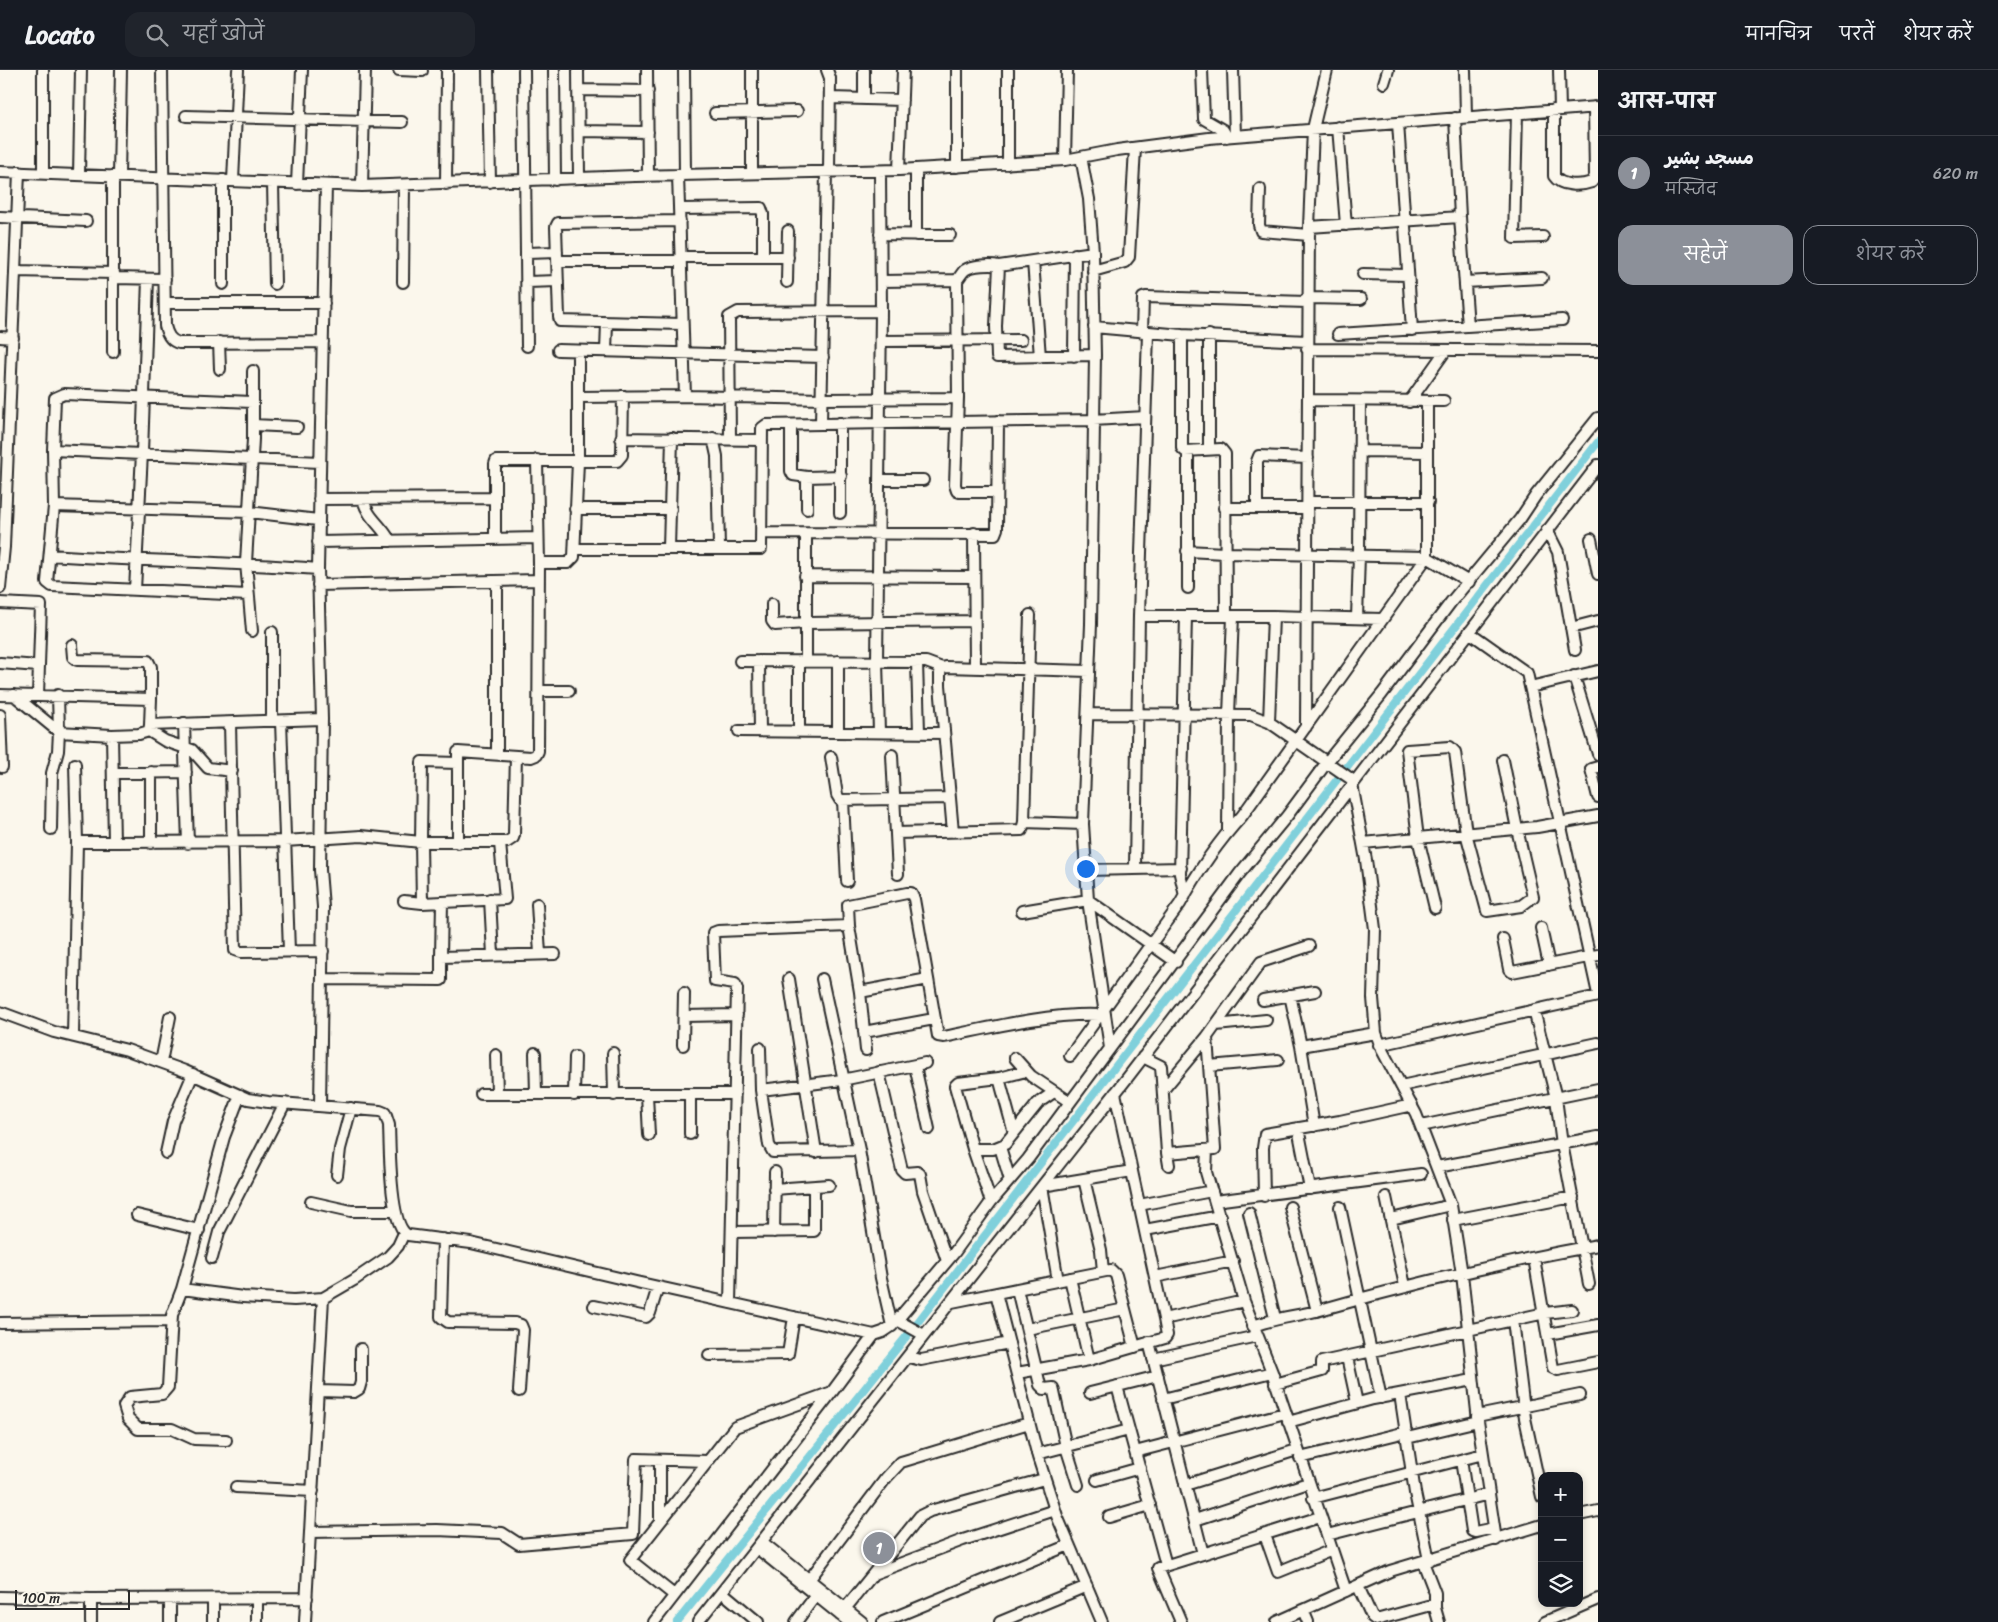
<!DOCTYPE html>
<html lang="hi">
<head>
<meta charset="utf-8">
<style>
	:root { --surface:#171b24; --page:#20242c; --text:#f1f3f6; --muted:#9ea1a6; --line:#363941; --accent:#8c9099 }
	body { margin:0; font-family:Sriracha,"Playpen Sans Arabic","Playpen Sans Deva",sans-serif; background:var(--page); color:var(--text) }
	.controls { position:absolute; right:15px; bottom:15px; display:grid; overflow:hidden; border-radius:10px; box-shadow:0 2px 8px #0003 }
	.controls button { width:45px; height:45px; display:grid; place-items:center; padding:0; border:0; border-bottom:1px solid var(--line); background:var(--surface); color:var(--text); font:25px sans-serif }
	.scale { position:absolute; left:15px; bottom:12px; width:115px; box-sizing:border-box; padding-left:5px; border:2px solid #2b2b2b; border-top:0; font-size:14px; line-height:18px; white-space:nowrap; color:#2b2b2b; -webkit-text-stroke:4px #fbf7ec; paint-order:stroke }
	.you { position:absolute; left:1085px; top:798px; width:18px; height:18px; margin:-12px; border:4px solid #fff; border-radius:50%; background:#1a73e8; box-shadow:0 0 0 8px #1a73e833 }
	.badge { display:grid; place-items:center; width:32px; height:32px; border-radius:50%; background:var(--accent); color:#fff; font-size:16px; font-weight:700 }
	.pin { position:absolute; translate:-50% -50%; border:2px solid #fff; box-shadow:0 1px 5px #0006 }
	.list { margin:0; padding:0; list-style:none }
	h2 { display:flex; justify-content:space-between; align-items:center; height:65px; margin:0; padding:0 20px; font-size:21px }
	h2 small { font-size:16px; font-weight:400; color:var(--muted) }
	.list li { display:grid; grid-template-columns:32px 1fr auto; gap:15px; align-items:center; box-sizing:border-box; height:75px; padding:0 20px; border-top:1px solid var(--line) }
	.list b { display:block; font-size:19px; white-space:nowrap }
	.list p { margin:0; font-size:16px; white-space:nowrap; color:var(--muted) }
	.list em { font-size:16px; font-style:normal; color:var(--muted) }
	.actions { display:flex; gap:10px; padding:15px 20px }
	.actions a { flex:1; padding:11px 0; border:1px solid var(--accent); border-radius:15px; text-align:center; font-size:18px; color:var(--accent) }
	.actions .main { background:var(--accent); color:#fff }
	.icon { flex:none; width:28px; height:28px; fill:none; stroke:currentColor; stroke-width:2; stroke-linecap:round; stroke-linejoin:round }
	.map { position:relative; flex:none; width:1598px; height:1552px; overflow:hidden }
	header { display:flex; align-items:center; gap:30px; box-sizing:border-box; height:70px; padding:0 25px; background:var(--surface); border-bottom:1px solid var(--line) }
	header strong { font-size:24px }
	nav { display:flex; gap:28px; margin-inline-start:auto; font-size:18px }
	.search { width:350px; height:45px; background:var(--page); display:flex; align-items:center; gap:12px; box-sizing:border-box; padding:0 18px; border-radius:15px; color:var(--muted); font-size:19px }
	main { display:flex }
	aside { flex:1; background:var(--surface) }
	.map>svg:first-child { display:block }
</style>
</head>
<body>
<header>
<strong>Locato</strong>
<div class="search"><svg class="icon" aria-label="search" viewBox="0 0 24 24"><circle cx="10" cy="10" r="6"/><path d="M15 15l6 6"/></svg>यहाँ खोजें</div>
<nav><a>मानचित्र</a><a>परतें</a><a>शेयर करें</a></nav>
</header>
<main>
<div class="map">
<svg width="1598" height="1552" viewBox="0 0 1598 1552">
	<rect width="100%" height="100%" fill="#fbf7ec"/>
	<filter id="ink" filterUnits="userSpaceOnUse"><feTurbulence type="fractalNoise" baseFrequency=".02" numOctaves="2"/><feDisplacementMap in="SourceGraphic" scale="10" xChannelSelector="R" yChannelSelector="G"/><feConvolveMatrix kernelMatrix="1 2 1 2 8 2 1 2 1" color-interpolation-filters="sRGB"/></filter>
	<g filter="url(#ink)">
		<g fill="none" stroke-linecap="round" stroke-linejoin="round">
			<!-- canal -->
			<path stroke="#80d0db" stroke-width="8" d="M677,1552L914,1257L1598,372"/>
			<defs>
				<path id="minor" d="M43,0V103
					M162,0L165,256C167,264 170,271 179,273L323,272
					M399,0L422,1
					M488,0L490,112
					M524,0L527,276
					M554,0L555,110
					M578,0L579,108
					M647,0L648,106
					M684,0L685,105
					M752,0V103
					M827,0L830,8L829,101
					M957,0V97
					M1008,0V94
					M1202,0L1204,49L1223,60L1227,67
					M1233,0L1235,66
					M1465,0L1466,47
					M1559,0L1560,40
					M1384,13L1388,0
					M579,20L648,21
					M831,28L902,30
					M864,28V0
					M1554,40V106C1561,117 1581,116 1592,112L1595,106L1594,37
					M715,43L797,41
					M1517,43L1514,168L1543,167
					M186,46L402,52
					M1455,48L1460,147L1468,256
					M1398,53L1412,260
					M1338,57L1346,155
					M579,61L648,62
					M1081,87L1089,129L1093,182L1095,285L1091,554L1083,754L1088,830L1110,978
					M1065,90L1067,0
					M916,99V165
					M899,100L903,0
					M0,102L362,116L635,106L899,100L1065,90L1117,80L1209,68L1598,37
					M79,105L81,0
					M113,106V282
					M119,106L121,0
					M223,110V214
					M233,111L238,0
					M273,113L275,214
					M297,114L302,0
					M446,114L447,0
					M362,116L365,0
					M1260,119L1259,155L1261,161L1309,165
					M679,139L761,138L763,144V187
					M0,147L86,151
					M680,151L558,153L556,157L559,247L560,251L682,254
					M1309,157L1460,147
					M880,164L950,165
					M527,183L557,182
					M680,187H788
					M557,191H680
					M1033,191L1040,287
					M999,196L996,256L997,287L1095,285
					M15,201L114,203
					M1093,201L1125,192L1129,187L1135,78
					M1363,204L1408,205
					M114,208L165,209
					M957,210C960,207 962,202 965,200C972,195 991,194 999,196L1093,182
					M881,211L957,210L958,328L955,415L957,421L960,422H996
					M403,212L404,115
					M527,212L558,211
					M787,212L788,161
					M1465,212L1542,208
					M1307,228L1361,229
					M165,233H324
					M1094,257L1182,265L1307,271
					M1142,262L1143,228L1146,227L1307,232
					M1338,264L1562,250
					M1182,265V378L1185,381L1221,379L1225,384L1226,546
					M1209,265V379
					M0,267L13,268
					M881,271L1021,270
					M219,272L220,299
					M1307,279L1598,281
					M558,280L823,287
					M606,281L607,253
					M1074,286L1075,184
					M685,326L822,329L958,328
					M578,327L685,326L678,105
					M1308,330L1444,331
					M1409,332L1446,280
					M840,353V443
					M821,354L1093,350L1145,347
					M253,355L297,357
					M791,356V401L793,405L807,407L841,406
					M621,368L761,370
					M713,368L717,386L719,478
					M730,368L729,247L738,242L881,241
					M53,380L320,392
					M1188,381V518
					M1360,381L1427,382
					M807,407V439
					M880,410H923
					M319,429L495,428
					M363,429C368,449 381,454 390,471
					M1308,432H1428
					M54,436L249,442L318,450
					M1224,438H1308
					M1257,438V391L1259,386L1308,388
					M575,439H671
					M1547,460L1558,482L1575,580
					M762,463L995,464L997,459L998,351
					M974,463L975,597
					M806,464V591
					M495,469V394L496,391H617L622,385L623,326
					M1591,469L1598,504
					M318,472L538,468
					M669,478L672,368
					M575,479H761L762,358L766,355L821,354L826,101
					M1187,481L1224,483L1427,487V332
					M50,485C140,491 229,492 318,499
					M539,493H568L574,487L578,391V281
					M805,506L974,507
					M497,511V684
					M318,515L538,510
					M0,518L4,477L19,102
					M135,520L142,383L148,209
					M248,525L52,516L47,512L54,436L53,380L55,328L64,324L252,332
					M0,533L41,535L38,625
					M772,534V551L775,555L806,553L974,551
					M1139,546H1273L1269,652
					M1273,546L1382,549
					M1357,548L1359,485L1360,331
					M1571,558L1598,551
					M252,561L246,493L253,369V301
					M1469,562L1527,603L1598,924
					M72,575L73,587L77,590L148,591L151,597V629
					M740,591L926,592L942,598
					M759,591L760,661
					M799,591V661
					M917,592L919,662
					M0,593L38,596
					M1574,606L1598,684
					M1530,617L1598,601
					M539,621H569
					M0,625L151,629L150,655L322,649
					M14,625L59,662L112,665L139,664L149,661L150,655
					M1088,644L1251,645L1269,652L1354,711
					M0,645L2,697
					M272,651V562
					M281,651L289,881
					M184,653L188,773
					M230,653L235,880L241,882L323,881
					M1306,657L1309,157L1313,59L1327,0
					M149,661L165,671L192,680L208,698L232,701
					M739,661L944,663
					M838,662V591
					M879,662L877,592L881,241L880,101
					M112,665L114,772L285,771L361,766L421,772H507L513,768L514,765L516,686
					M892,685L898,804
					M831,687L837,725L840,730L950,728
					M1598,697L1591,699L1598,727
					M151,702V773
					M114,703L186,702
					M1352,714L1366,790L1375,859L1373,928L1376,963L1382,980L1416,1044L1451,1135L1462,1204L1478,1351L1496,1470
					M843,730L847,811
					M1024,752L1083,754
					M51,759L52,703L58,681L59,662L58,625
					M1228,761L1229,645L1233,546
					M953,762L940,615V603L942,598L946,597L1089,601
					M896,763L1022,760L1024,752L1030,545
					M77,772H114
					M458,773V682L531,687L536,685L538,681L539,493L537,390
					M1363,773L1537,757L1598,746
					M1135,798L1139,546L1148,263
					M1086,800L1181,798
					M1185,826L1180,804L1186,546
					M490,829L493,885
					M404,831L422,833L505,829L500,773
					M442,832L441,887L555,884
					M422,833L421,772L422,692L458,693
					M537,834L540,884
					M1435,838L1418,768L1407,680L1450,677L1455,682L1466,763L1487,841L1521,836L1533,827L1517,759L1503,690
					M1022,841L1088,830L1176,892
					M1541,858L1549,895
					M1503,869L1509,899L1512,902L1598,885
					M322,909L441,910V887
					M789,909L816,1082
					M822,909L859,1080L881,1208L892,1256
					M860,922L928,909
					M1290,925L1301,976L1314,1056
					M1263,930L1315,921
					M1534,940L1556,1028L1562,1074L1589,1214
					M0,942L54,962L127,980L185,1001L248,1029L268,1032L380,1041L385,1043L389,1055C390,1077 389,1156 408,1165L471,1173L636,1212L874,1265L883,1262L892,1256L954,1183L991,1132L1028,1089L1240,803L1287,746L1327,692L1382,624L1451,532L1520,449L1536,425L1598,348
					M684,946L737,945
					M1216,955L1266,950
					M864,962L934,949
					M73,966L77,772L75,694
					M683,975L684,923
					M1379,975L1598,926
					M1301,976L1376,963
					M760,978L761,1020L769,1075L773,1082L859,1080
					M866,980L860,922L849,856L848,835L907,823H911L914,829L938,966L944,967C992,957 1051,943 1099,945
					M535,983L536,1024
					M613,983L614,1025
					M496,985L497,1023
					M1070,986L1180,834C1197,803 1218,772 1242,746L1427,487L1469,512
					M1143,987L1161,996L1167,1083L1169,1095
					M1015,988L1031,1006L1070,1032
					M161,992L170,947
					M915,996L929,1059
					M1209,996L1278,990
					M879,1002L902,1100L905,1103L917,1102L920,1104L923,1121L947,1191
					M999,1008L1014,1063
					M1401,1016L1598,973
					M761,1020L842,1010L925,993
					M1163,1020L1207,967L1261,892L1309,876
					M1115,1023L1164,1249L1244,1231
					M481,1024H735
					M690,1024V1064
					M574,1025L575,987
					M647,1025L649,1065
					M320,1036L323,837L320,800L322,649L318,499L326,115
					M1421,1056L1598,1019
					M1298,1058L1310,1119
					M1000,1077L1010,1110
					M973,1079H993L1005,1074L1038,1033L1054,1022
					M1207,1080L1206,1102L1244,1231L1272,1302L1346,1521
					M166,1083L173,1051L193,1004
					M1167,1083L1215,1079L1207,967
					M1437,1097L1598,1067
					M337,1105L340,1079L351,1038
					M1084,1109L1101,1180L1103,1201
					M774,1119L829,1115
					M1264,1126L1263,1078L1265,1064L1340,1051L1412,1035
					M1386,1127L1405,1216
					M1215,1131L1421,1104
					M311,1132L351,1141H395
					M991,1132L973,1079L955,1016L958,1013L999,1008L1026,1001
					M1139,1135L1212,1121
					M1290,1137L1317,1241
					M1340,1137L1381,1328
					M1249,1143L1275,1248
					M137,1145L199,1160
					M1391,1149L1451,1135
					M1453,1150L1573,1127
					M1145,1160L1220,1146
					M732,1162L814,1161V1117
					M774,1162L775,1102
					M443,1169L441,1247L448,1252L515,1253L521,1255L523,1260L519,1321
					M212,1188L219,1162L285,1033
					M1534,1188L1553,1298L1558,1300L1598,1292
					M1155,1207L1233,1191
					M1070,1208L1089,1290
					M1058,1211L1042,1116L1132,1101
					M182,1219L243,1227L294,1230L323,1228L354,1210L388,1187L398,1176L404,1163
					M1017,1219L1040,1315L1044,1319L1053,1318L1054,1322L1066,1377L1078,1415
					M996,1223L1038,1387L1057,1446L1102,1552
					M952,1232L1111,1200L1116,1205L1135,1277
					M730,1233L737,919L735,914L715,911L713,863L718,861L849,856
					M594,1236L646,1247L650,1243L658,1217
					M897,1250L924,1265
					M1513,1250L1525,1348L1542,1427
					M0,1253L171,1251
					M1253,1256C1275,1248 1298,1246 1320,1240C1411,1214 1504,1192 1598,1175
					M1027,1259L1125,1239
					M1548,1264L1598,1255
					M1149,1272L1203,1484
					M709,1285L788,1284L794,1247
					M909,1287L921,1290L1009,1273
					M1347,1287L1357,1333
					M1153,1289L1257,1266
					M1017,1303L1089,1290L1165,1268L1167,1265L1164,1249
					M1275,1314L1322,1301V1292L1545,1243L1572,1240
					M1117,1316L1166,1495
					M319,1321L354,1322L359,1319L361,1312V1279
					M1090,1323L1158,1306
					M1400,1324L1415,1423L1429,1490
					M1163,1329L1272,1302
					M1477,1346L1580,1325
					M1288,1352L1373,1329L1473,1310
					M1407,1368L1478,1351
					M226,1370L194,1369L172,1359H138L128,1349L124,1336L130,1327L162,1324L168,1317L172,1245L182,1219L224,1067L240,1025
					M1135,1382L1285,1343
					M1037,1384L1129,1360
					M1300,1388L1406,1362
					M1461,1390L1472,1461L1475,1462L1494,1458
					M1097,1410L1140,1398
					M1185,1415L1297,1380
					M236,1417L313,1421
					M1313,1428L1483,1384
					M1579,1445L1598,1441
					M1109,1447L1150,1435
					M1195,1450L1308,1413
					M660,1452V1390
					M310,1462L437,1460L502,1463L519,1474L633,1464L636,1389L708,1391
					M1265,1465L1278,1502L1332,1480
					M1327,1465L1489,1424
					M762,1472L862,1552
					M757,1478L849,1552
					M1423,1492L1435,1523V1538L1439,1552
					M873,1504L963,1470L1055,1440
					M809,1510L886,1408L901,1392L1029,1353
					M1358,1516L1372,1547L1376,1550L1435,1534
					M722,1522L758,1552
					M674,1525L630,1490L735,1357L832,1322
					M0,1527L91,1529
					M257,1528V1552
					M213,1529V1552
					M170,1530V1552
					M1303,1540L1308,1552
					M840,1545L920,1446L930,1441L1044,1409
					M91,1552V1529L307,1528
					M305,1552L323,1228
					M654,1552L832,1322L874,1265
					M698,1552L1128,1007L1598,395
					M796,1552L816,1525
					M883,1552L1069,1475
					M1000,1552L1087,1516
					M1181,1552L1158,1498L1320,1447
					M1277,1552L1390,1501L1542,1455
					M1545,1552L1598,1529"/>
			</defs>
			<!-- minor casing -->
			<use href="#minor" stroke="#2b2b2b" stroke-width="14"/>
			<!-- minor -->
			<use href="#minor" stroke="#fbf7ec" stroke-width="10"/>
		</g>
	</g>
</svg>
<div class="controls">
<button>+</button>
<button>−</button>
<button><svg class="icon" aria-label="layers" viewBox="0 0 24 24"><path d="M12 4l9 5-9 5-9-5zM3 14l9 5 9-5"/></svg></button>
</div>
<div class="scale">100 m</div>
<div class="you"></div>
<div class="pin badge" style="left:879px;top:1478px">1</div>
</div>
<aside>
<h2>आस-पास<small></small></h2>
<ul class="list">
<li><span class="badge">1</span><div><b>مسجد بشیر</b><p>मस्जिद</p></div><em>620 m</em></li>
</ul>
<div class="actions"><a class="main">सहेजें</a><a>शेयर करें</a></div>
</aside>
</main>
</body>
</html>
